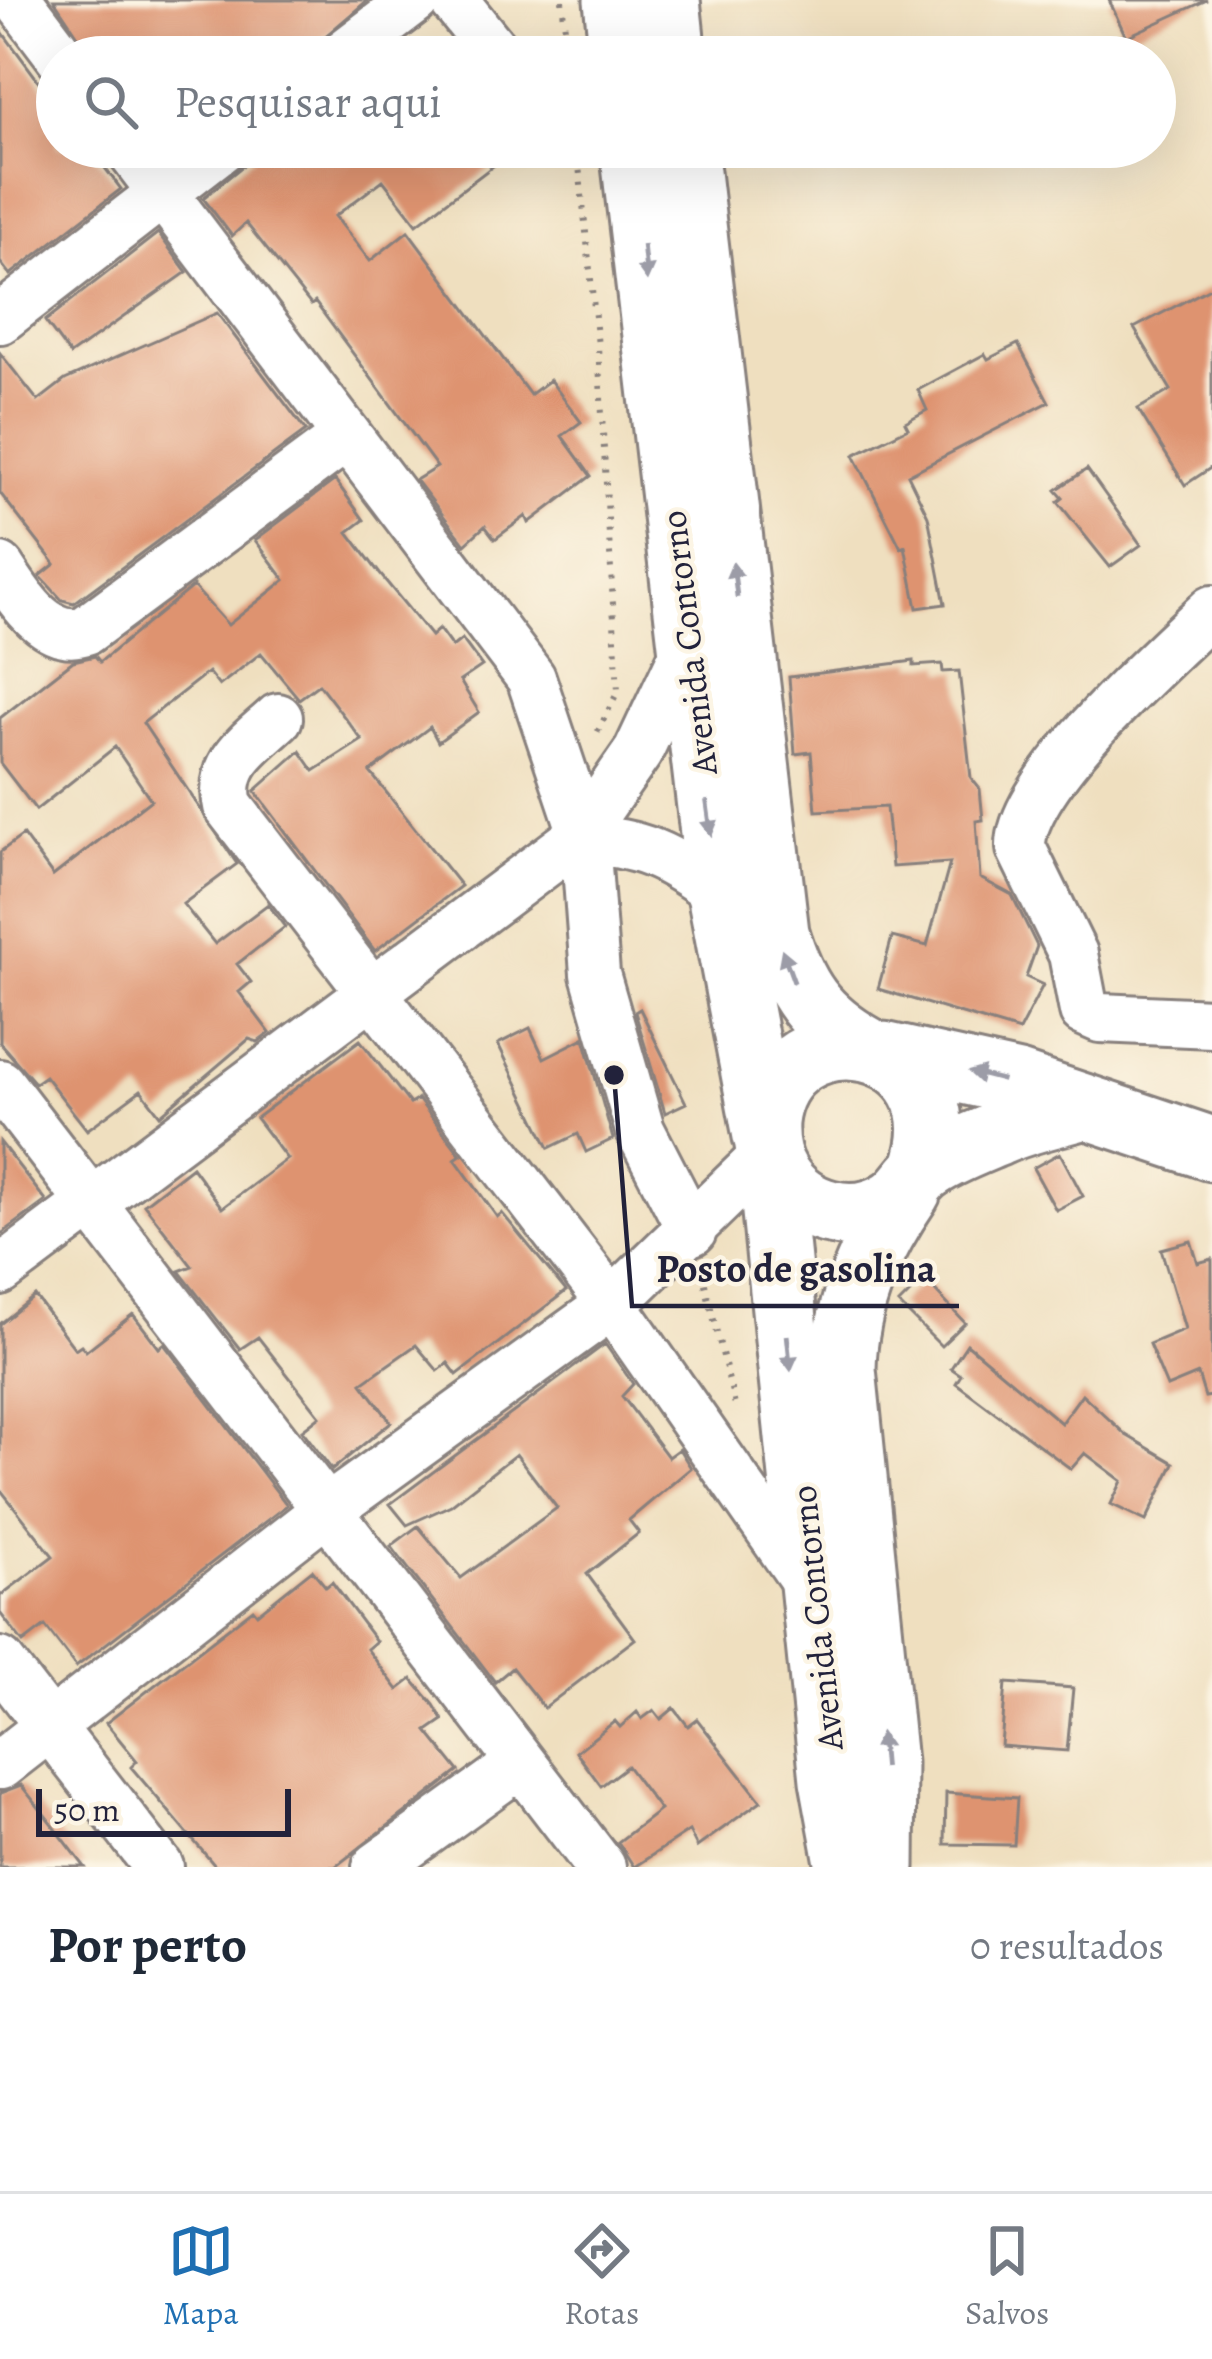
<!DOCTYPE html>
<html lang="pt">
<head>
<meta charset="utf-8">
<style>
	:root { --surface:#fff; --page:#f6f6f7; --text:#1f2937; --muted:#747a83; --line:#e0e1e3; --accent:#1f6fb2 }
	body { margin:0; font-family:Alegreya,serif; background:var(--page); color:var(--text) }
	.scale { position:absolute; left:36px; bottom:30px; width:255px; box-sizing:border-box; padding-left:12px; border:6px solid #22223b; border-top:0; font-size:33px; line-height:42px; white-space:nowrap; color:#22223b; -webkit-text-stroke:9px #fcf5e5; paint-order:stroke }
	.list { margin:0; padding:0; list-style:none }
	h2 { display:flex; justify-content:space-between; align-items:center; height:156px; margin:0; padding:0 48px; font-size:51px }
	h2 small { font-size:39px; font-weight:400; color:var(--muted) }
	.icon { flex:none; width:66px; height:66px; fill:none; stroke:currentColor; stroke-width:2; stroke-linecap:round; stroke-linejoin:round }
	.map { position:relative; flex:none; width:1212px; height:1867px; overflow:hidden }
	.search { position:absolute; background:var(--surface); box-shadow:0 12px 48px #0002; left:36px; right:36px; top:36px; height:132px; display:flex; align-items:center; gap:30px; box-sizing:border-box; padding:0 42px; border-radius:66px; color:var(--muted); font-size:45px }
	.sheet { height:324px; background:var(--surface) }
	nav { display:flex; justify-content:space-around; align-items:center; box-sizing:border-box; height:168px; border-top:3px solid var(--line); background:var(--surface); font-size:33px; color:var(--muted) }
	nav a { display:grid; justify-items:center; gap:6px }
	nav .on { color:var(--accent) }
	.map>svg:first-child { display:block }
</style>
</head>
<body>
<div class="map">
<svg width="1212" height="1867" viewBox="0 0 1212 1867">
	<rect width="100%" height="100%" fill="#fcf5e5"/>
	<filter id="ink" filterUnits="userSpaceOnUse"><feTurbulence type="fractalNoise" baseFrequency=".00833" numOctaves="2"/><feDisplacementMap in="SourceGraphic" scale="24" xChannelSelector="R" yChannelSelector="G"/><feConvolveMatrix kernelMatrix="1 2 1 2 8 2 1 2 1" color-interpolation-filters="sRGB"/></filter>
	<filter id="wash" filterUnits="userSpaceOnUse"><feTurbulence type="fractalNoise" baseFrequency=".004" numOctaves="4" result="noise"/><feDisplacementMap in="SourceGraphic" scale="48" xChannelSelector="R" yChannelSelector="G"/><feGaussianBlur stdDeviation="2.7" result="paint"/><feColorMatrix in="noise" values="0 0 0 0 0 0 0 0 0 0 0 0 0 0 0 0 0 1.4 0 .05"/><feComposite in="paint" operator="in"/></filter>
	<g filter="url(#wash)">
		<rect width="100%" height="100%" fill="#efdfbf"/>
		<g id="blocks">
			<!-- building -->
			<path fill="#de936f" d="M54,0H368L301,57H92Z
				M1109,0H1207L1126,37Z
				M0,29L57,106V147H89L121,189L10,275L0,262Z
				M266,147H518L417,224L383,180L335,216L370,261L408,231L530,395L550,380L581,422L562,436L591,476L529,523L526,516L495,539L485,526L465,544L416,480L437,467L315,302L311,305L246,223L232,236L203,198Z
				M158,233L187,272L70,355L45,321Z
				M1212,287V467L1185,485L1138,409L1171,390L1134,328Z
				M217,313L306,431L74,603L62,600L40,576L55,564L0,493V353L38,401L65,380Z
				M1018,344L1049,402L908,475L928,516L945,604L917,608L905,546L901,548L854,455L908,428L905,422L927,410L918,390L985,354L988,359Z
				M1087,469L1141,545L1110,567L1058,502L1063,498L1056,490Z
				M335,480L364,520L348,532L380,574L431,636L439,629L452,647L462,639L482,666L460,681L479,712L438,742L430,727L370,772L461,886L375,951L255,791L300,751L314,771L362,740L319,684L299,699L261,653L219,686L208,672L143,723L237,864L183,904L215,944L268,904L285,927L237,964L251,982L239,992L270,1033L258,1042L249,1039L160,1115L141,1090L87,1130L45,1076L35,1083L0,1043V852L23,835L53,876L151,800L115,747L36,810L0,763V718L73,661L95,656L100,662L193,586L228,625L285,580L255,540Z
				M914,661V666L942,664L943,672L959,671L971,778L980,789L983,820L976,821L980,878L1012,895L1037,946L1026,977L1043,985L1019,1031L878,989L892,937L927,946L950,863L892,867L886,807L816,811L811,752L795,754L789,677Z
				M640,1009L686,1103L665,1113L635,1012Z
				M530,1028L544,1058L584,1038L613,1139L586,1152L578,1134L549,1148L498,1044Z
				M360,1040L410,1104L418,1099L461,1155L455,1159L497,1217L502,1213L566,1291L457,1375L448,1363L438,1371L416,1345L362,1383L391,1422L332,1470L302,1430L320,1416L258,1337L240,1349L179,1271L192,1266L144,1204L192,1167L222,1208L287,1159L256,1118Z
				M0,1142L46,1201L0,1235Z
				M1060,1153L1083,1196L1056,1210L1033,1168Z
				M1191,1241L1198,1263L1212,1259V1396L1205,1397L1198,1374L1167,1387L1149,1344L1185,1329L1161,1249Z
				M924,1279L965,1323L941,1346L899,1304Z
				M35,1296L75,1349L81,1345L86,1351L133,1314L159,1348L164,1344L287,1505L76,1667L45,1626L23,1643L0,1613V1596L53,1556L0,1489V1324Z
				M605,1344L633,1384L622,1396L668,1457L679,1449L691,1468L629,1520L639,1533L587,1574L635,1639L544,1708L512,1668L495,1682L391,1546L418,1526L461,1578L557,1508L516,1454L451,1505L407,1525L390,1504Z
				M967,1344L1061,1423L1082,1394L1126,1435L1174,1463L1146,1521L1111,1504L1122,1481L1085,1453L1071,1469L956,1383L961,1375L951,1368Z
				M312,1570L326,1587L332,1582L376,1641L367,1649L398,1690L412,1679L434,1705L443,1720L427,1731L459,1771L335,1867H216L131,1767L137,1761L106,1723L253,1609L257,1614Z
				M1006,1683L1073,1688L1067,1751L1001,1746Z
				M674,1708L688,1726L697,1719L761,1801L697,1847L689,1831L634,1867L618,1842L660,1810L627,1766L601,1786L576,1752L615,1721L620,1727L637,1712L642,1719L654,1710L661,1719Z
				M21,1785L52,1824L85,1867H0V1793Z
				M946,1793L1017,1798L1014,1845L945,1844Z"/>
		</g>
	</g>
	<g filter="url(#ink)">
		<use href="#blocks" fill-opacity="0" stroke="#88807d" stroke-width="3"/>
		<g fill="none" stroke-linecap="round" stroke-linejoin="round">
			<defs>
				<path id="minor" d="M18,0L61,57
					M453,0L499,57
					M340,57L415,0
					M128,147L531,678L585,839L595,974L640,1130L692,1231
					M0,319L222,147
					M0,568C19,597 47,644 86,630L346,437
					M1212,610C1164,656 1018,784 1021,848L1073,954L1084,1011L1100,1018L1212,1023
					M278,718C249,745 218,763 228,806L612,1304L811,1589
					M578,838C646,845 663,854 719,893
					M0,1084L601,1867
					M0,1271L578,838L638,752L687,648
					M0,1662L159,1867
					M0,1765L327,1510L612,1304L768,1153
					M377,1867L521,1763"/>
				<path id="major" d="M616,0L622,57
					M668,0L674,57
					M632,147L719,893L765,1136
					M685,147L777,933C794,989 814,1019 865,1048
					M883,1054L1018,1084L1212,1149
					M768,1153L832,1780L848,1867
					M923,1170C970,1034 779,1003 766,1122C765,1141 768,1159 778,1175C801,1213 854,1226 891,1203C906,1195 911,1181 923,1171C941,1156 976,1143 997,1134C1025,1121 1057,1115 1086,1107
					M883,1867L884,1763L844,1369C845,1303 872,1245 909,1191"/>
			</defs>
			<!-- minor casing -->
			<use href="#minor" stroke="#88807d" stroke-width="54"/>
			<!-- major casing -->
			<use href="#major" stroke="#88807d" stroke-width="69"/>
			<!-- path -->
			<path stroke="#88807d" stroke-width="6" stroke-dasharray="3 9" stroke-linecap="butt" d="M562,0L568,57
				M577,147L598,346L618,691L595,737
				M702,1272L735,1405"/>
			<!-- minor -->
			<use href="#minor" stroke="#fff" stroke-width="48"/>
			<!-- major -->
			<use href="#major" stroke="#fff" stroke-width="63"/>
		</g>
		<!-- one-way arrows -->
		<defs><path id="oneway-solid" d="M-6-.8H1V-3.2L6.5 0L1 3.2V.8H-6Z" transform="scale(3)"/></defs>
		<g fill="#9c9ca7">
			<use href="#oneway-solid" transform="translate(645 263) rotate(84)"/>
			<use href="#oneway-solid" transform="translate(735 580) rotate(-97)"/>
			<use href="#oneway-solid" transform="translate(709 818) rotate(82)"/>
			<use href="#oneway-solid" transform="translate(788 966) rotate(-110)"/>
			<use href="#oneway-solid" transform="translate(986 1076) rotate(-166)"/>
			<use href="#oneway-solid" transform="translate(789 1353) rotate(84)"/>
			<use href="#oneway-solid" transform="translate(882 1750) rotate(-95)"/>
		</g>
	</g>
	<g text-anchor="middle" stroke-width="9" stroke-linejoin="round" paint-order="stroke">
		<!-- street labels -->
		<g font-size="36" fill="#22223b" stroke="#fcf5e5">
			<text transform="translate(688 643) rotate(-97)" y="13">Avenida Contorno</text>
			<text transform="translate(816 1618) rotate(-96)" y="13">Avenida Contorno</text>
		</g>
	</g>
	<!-- callouts -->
	<path fill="none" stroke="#22223b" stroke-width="4.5" d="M614 1075L632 1306H959"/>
	<circle fill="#22223b" stroke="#fcf5e5" stroke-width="4.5" cx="614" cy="1075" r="12"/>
	<g font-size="39" text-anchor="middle" font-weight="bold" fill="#22223b" stroke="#fcf5e5" stroke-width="9" stroke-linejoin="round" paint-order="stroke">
		<text x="796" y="1282">Posto de gasolina</text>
	</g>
</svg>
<div class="scale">50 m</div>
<div class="search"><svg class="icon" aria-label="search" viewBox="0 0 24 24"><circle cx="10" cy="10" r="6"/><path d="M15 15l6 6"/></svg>Pesquisar aqui</div>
</div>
<section class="sheet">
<h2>Por perto<small>0 resultados</small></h2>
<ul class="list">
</ul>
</section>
<nav>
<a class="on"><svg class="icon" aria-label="map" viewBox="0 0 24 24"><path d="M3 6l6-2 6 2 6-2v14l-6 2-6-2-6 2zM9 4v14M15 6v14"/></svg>Mapa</a>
<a><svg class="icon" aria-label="directions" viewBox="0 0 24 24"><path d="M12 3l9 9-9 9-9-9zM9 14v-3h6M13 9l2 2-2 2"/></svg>Rotas</a>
<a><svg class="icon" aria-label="saved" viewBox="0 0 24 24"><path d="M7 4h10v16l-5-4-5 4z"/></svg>Salvos</a>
</nav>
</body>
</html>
